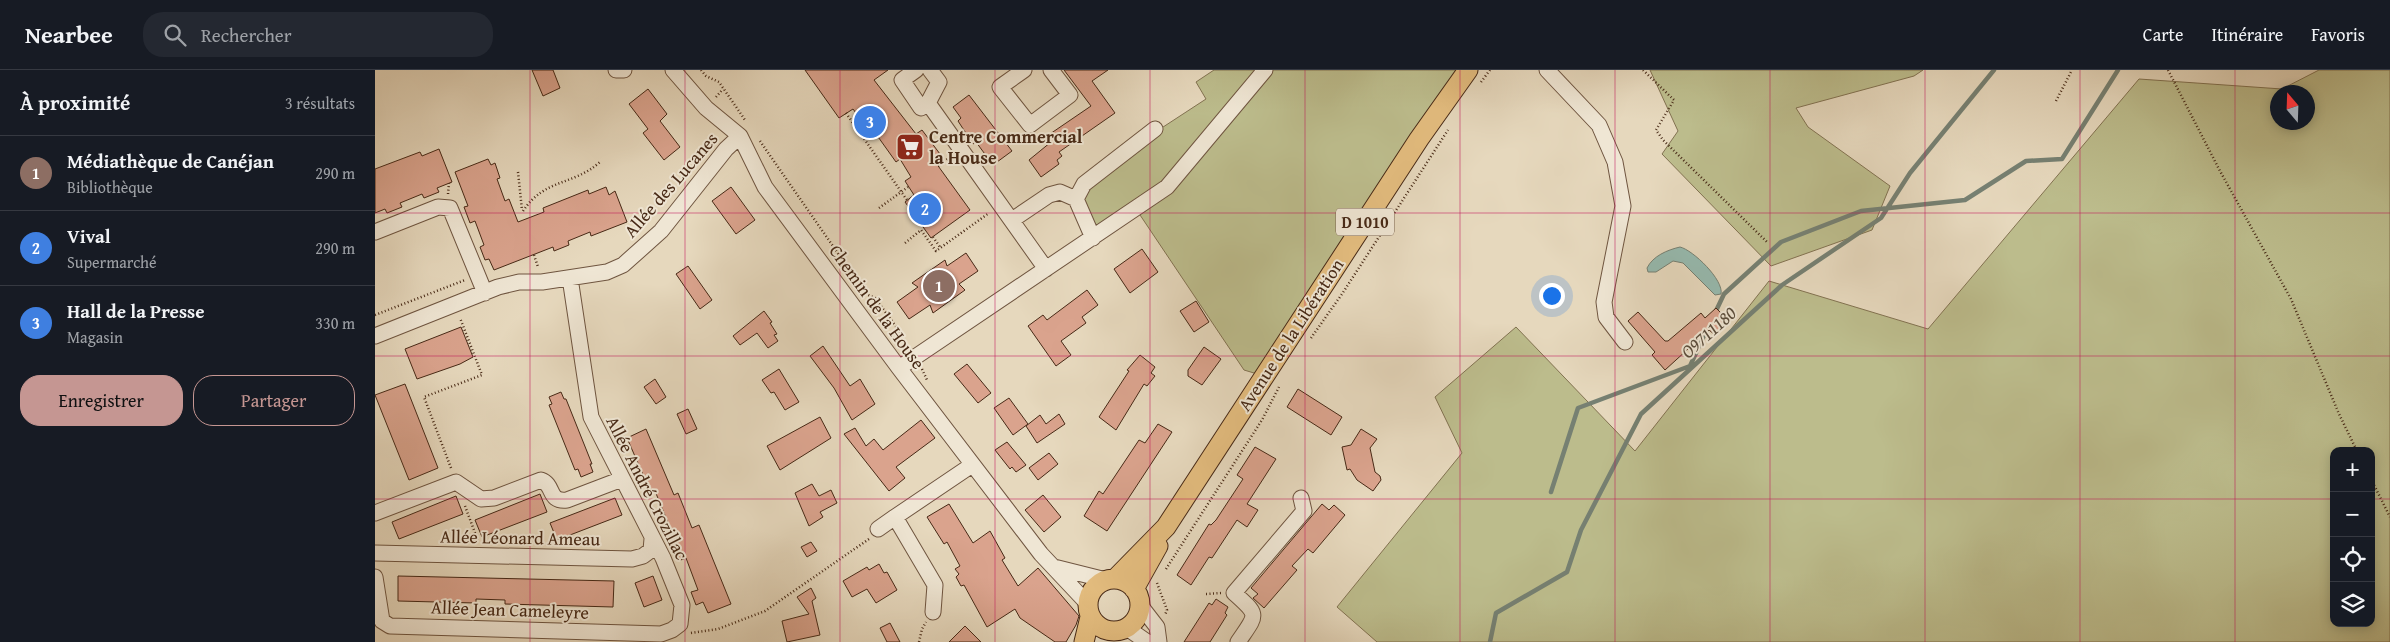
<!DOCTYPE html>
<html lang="fr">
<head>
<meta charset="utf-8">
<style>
	:root { --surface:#171b24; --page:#242831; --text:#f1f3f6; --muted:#9ea1a6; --line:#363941; --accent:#c59692 }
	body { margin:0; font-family:"Gentium Book Plus",serif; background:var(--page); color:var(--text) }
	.controls { position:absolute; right:15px; bottom:15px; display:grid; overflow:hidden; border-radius:10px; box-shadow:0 2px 12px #0003 }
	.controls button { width:45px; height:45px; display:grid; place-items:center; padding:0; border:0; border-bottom:1px solid var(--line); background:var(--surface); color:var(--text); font:25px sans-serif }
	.compass { position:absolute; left:1895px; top:15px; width:45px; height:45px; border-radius:50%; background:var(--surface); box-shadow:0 2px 12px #0003; rotate:341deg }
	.you { position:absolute; left:1176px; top:225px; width:18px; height:18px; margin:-12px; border:4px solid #fff; border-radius:50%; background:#1a73e8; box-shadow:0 0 0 8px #1a73e833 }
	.badge { display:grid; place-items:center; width:32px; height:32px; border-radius:50%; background:var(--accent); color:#fff; font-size:16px; font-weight:700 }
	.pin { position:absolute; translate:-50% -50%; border:2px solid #fff; box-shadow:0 1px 5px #0006 }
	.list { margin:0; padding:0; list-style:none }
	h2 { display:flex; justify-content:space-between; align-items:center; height:65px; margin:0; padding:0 20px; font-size:21px }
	h2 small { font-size:16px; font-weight:400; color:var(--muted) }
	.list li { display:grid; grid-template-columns:32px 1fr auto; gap:15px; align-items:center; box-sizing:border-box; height:75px; padding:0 20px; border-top:1px solid var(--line) }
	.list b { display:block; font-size:19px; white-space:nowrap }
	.list p { margin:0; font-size:16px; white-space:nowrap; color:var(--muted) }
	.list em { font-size:16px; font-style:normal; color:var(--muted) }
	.actions { display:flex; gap:10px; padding:15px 20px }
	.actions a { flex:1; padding:11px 0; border:1px solid var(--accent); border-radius:20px; text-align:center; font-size:18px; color:var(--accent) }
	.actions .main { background:var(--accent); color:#111 }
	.icon { flex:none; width:28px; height:28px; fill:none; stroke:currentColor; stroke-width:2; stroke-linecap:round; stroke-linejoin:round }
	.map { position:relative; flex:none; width:2015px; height:572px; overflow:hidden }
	header { display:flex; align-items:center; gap:30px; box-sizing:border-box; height:70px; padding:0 25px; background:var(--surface); border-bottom:1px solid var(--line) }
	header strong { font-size:24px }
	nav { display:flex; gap:28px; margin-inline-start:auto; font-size:18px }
	.search { width:350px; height:45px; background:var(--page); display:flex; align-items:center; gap:12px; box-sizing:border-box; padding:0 18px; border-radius:20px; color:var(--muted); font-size:19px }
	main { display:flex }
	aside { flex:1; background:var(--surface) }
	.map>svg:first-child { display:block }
</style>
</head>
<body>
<header>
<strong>Nearbee</strong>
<div class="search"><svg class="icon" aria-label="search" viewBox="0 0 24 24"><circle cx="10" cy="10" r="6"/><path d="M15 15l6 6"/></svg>Rechercher</div>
<nav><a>Carte</a><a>Itinéraire</a><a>Favoris</a></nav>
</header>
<main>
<aside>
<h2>À proximité<small>3 résultats</small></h2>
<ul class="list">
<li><span class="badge" style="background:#8d6e63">1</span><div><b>Médiathèque de Canéjan</b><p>Bibliothèque</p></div><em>290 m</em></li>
<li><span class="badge" style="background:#3f7fe0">2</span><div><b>Vival</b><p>Supermarché</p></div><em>290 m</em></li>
<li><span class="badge" style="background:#3f7fe0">3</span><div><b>Hall de la Presse</b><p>Magasin</p></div><em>330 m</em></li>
</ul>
<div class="actions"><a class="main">Enregistrer</a><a>Partager</a></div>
</aside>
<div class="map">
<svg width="2015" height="572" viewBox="0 0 2015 572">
	<rect width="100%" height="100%" fill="#e6d8bd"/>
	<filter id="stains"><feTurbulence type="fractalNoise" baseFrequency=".004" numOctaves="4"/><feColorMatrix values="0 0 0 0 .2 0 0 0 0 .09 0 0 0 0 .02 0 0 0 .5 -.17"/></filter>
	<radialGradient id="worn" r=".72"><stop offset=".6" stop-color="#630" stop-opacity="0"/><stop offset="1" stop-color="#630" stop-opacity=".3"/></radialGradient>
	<!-- green -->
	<path fill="#bcbc8c" stroke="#827251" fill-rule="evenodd" d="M839,0H1093L889,306L869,300L761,139L718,168L701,129L782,61L831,29L821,12Z
		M1275,0H1548L1539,6L1421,38L1433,57L1515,116L1497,160L1396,196L1287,84L1303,61Z
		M1944,0H2015V572H1002L962,537L1087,383L1060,327L1141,257L1260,381L1394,211L1553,259L1764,9L1907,19ZM1932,22V52H1902V22ZM1959,381H1996V553H1959Z"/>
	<!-- water -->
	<path fill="#96baaf" stroke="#768072" d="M1305,177C1318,180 1349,210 1346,224L1340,225L1308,193L1298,191L1281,202H1273L1272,198C1278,186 1292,180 1305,177Z"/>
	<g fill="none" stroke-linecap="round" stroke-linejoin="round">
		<!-- stream -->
		<path stroke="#768072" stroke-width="4.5" d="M1340,243L1349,224L1406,172L1486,141L1590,130L1651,91L1687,89L1743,0
			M1176,422L1203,338L1315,296L1332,259
			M1115,572L1121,543L1192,502L1206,460L1266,344L1407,215L1506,148L1535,103L1619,0"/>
	</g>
	<!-- building -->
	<path fill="#daa38d" stroke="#472916" d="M157,0H178L185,18L168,26Z
		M430,0H513L499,10L541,64L547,60L568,88L561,93L595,140L556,168L530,132L539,125L530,111L536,107L525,89L521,92L501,64L498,66L478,39L464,48Z
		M689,0H733L717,11L740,43L684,82L687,86L682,90L684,94L666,107L654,90L676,72L672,66L716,36Z
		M273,19L292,44L285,51L305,77L289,90L268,63L273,59L254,34Z
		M594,25L637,81L618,95L601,72L598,74L583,51L586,48L578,37Z
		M64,79L77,112L62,118L64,122L49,128L47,124L25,133L27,137L12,143L10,139L0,143V99L45,82L47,86Z
		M113,89L116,95L120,93L125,108L122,109L130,131L134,129L143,152L169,142L168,138L213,120L214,124L231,117L234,125L240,121L252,152L216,166L215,162L193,171L194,175L179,181L178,177L119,200L114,189L110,190L105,177L109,175L100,151L95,153L89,137L93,136L80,102Z
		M356,117L380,150L361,164L337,131Z
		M767,179L783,202L755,223L739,199Z
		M591,183L603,201L584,214L590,220L558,243L555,235L534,249L522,232L543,217L537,213L570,190L572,196Z
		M313,196L337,230L325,239L301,204Z
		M712,220L723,235L707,247L711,253L686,271L696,285L681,296L653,256L668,245L672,250Z
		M821,231L834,252L819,262L805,241Z
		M1341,238L1354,251L1339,264L1334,260L1290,300L1277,285L1280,282L1253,251L1263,242L1290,271H1293L1326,243L1330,248Z
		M389,241L397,252L395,253L402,264L399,265L403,271L393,278L382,263L365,275L358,266Z
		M86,257L98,287L85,294L42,309L30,279Z
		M448,276L475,316L485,309L500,334L477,350L459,318L435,286Z
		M829,277L846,289L827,315L813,306V300Z
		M765,285L780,297L776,303L780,306L772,316L769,314L741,360L724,347L754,301L752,300Z
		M592,294L616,323L603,333L579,304Z
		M404,299L424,332L410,340L399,322L396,323L387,310Z
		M280,309L291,327L281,334L269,317Z
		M30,314L63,398L34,410L0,325Z
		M923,319L967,347L956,365L912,337Z
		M186,322L189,329H191L217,394H215L218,402L206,407L203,399L200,400L174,335L177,334L174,327Z
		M634,328L653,354L638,365L619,338Z
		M313,339L322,359L311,364L302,344Z
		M684,344L690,354L662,373L651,356L665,345L671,354Z
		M445,347L456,368L405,400L392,376Z
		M546,350L560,368L521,397L530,408L514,421L469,364L480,358L491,376L499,369L508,380Z
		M783,354L797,362L732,461L709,446L724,421L728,424L764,370L770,373Z
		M271,359L299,425L303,423L317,458L324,455L356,534L333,543L328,532L321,535L316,522L323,520L311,488L303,491L298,479L303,477L280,421L276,423L252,368Z
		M986,359L1002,369L995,378L1000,402L1005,406L1006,410L998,421L982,410L975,399L972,400L967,377L976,375Z
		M632,372L651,395L641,402L637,397L635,399L620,380Z
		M880,377L901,389L872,434L883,440L872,457L862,450L837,488L834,487L816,515L802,505L834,454L836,455L841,450L868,409L862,405Z
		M674,383L683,394L663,410L654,398Z
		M437,414L444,426L456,420L462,433L445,442L448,447L434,456L420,423Z
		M165,424L172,442L107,467L100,450Z
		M668,425L686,447L669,462L650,440Z
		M81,426L88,444L24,469L17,452Z
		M240,428L247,445L182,470L175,453Z
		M574,434L598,473L615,461L630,488L627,490L643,516L663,498L704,546L701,555L691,572H680L645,548L640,539L612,557L589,515L586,516L581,507L584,504L580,499L585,496L572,472L569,474L552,447Z
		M947,434L954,440L959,435L970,445L938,483L933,479L917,496L922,500L889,538L878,528L883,524L876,518Z
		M436,472L442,481L432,487L426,477Z
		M504,494L509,503L512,502L522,520L501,533L492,519L477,527L468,511L492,497L494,500Z
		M23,506L239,511L238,537L130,534V530L101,529V533L23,531Z
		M278,506L287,530L269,537L260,513Z
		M436,518L441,528L437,531L445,565L412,572L407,551L434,544L422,527Z
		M841,529L853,537L850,543L852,545L835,572H809L834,533L837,535Z
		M515,553L525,572H512L505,558Z
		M590,556L606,572H574Z"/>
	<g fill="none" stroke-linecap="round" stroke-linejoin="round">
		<defs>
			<path id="minor" d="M241,0H249
				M298,0L331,38L365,66L390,117L524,298L666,484L713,534
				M541,0L527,10L546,38L553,33L564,12L555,0
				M649,0L625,17L655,55L695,25L676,0
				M1172,0L1224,55L1240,92L1248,136L1229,232L1231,247L1250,272
				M553,33L671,199
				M637,150L674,125L685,122L701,129
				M0,162L63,137L75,138L110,223
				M718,168L701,129L709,114L780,59
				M0,266L123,217L144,212H167L232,202L248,195L286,161L351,79L365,66
				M524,298L792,117L890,0
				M0,443L81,412L106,429L119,428L166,410C180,415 172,432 192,430L247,409
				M503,459L520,447
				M0,483L257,489L268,486L276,480L277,469
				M679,497L731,510
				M0,507L7,551L15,556L286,564L297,560L305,554L307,535L288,488L216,347L195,208
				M765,535L782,557L784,572
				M558,542L560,515L520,447L597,395
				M752,558L772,572
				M863,572C882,544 885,546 859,523L929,441L926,428"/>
			<path id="major" d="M713 535a26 26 0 1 1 52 0a26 26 0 1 1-52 0Z
				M740,509L791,457L1044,69L1093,0
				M759,519L783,476
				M709,572L715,547"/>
		</defs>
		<!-- minor casing -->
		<use href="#minor" stroke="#6f5540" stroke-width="17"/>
		<!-- major casing -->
		<use href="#major" stroke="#472916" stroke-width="21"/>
		<!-- path -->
		<path stroke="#472916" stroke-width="2.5" stroke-dasharray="1 2.5" stroke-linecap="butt" d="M326,0L331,6L344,12L370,50
			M1268,0L1299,30L1281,60L1288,70L1392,172
			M1793,0L1845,101L1916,229L1964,344L1982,381
			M1106,12L1115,0
			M341,27L348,19
			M1681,31L1697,0
			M471,43L532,130
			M385,71L469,192L475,205L491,224L500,228L525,262L531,277
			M563,96L574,88
			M143,102L147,140
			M73,124L74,113
			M504,138L533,117
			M148,141C170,108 198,116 225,92
			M558,167L565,177
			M530,173L546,160L561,181L614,143
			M159,185L163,197
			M0,245L90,210
			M936,268L967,224L1073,60
			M547,299L552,310
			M76,398L49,327L107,305L85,248
			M1996,409L2015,447
			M90,436L103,471
			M791,499L887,350L904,317
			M782,513L792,540L790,545
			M831,524L847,523
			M316,563L343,559L390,541L494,469
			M544,572L547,559L551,552"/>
		<!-- minor -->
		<use href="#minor" stroke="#efe6d4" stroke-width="15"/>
		<!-- major -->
		<use href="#major" stroke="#e3bc7e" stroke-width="19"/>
	</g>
	<!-- grid -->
	<path fill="none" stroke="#c2185b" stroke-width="1" stroke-opacity="0.55" d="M155,0V572M310,0V572M465,0V572M620,0V572M775,0V572M930,0V572M1085,0V572M1240,0V572M1395,0V572M1550,0V572M1705,0V572M1860,0V572M0,143H2015M0,286H2015M0,429H1959M1996,429H2015"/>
	<!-- icons -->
	<defs>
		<symbol id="supermarket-square" viewBox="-11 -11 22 22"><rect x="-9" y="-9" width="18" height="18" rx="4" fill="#8f2418" stroke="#efe6d4"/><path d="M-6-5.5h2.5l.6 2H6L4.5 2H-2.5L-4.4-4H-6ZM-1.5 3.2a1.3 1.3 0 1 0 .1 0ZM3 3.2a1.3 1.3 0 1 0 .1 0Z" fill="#fff"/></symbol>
	</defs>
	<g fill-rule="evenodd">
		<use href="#supermarket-square" x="519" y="61" width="32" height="32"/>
	</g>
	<g text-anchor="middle" stroke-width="4" stroke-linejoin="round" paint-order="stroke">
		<!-- shield labels -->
		<rect fill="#efe6d4" stroke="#79624f" stroke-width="1" x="961" y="138.5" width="58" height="27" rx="4"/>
		<g font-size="16" font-weight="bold" fill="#472916">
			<text x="990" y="158">D 1010</text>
		</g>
		<!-- poi labels -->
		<g font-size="18" font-weight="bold" fill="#472916" stroke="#efe6d4" text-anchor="start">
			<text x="554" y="73">Centre Commercial<tspan x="554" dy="21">la House</tspan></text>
		</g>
		<!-- street labels -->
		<g font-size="18" fill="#472916" stroke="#efe6d4">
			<text transform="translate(296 115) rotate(-49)" y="6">Allée des Lucanes</text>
			<text transform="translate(502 237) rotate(54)" y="6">Chemin de la House</text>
			<text transform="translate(916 265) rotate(-57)" y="6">Avenue de la Libération</text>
			<text transform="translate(272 418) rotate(63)" y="6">Allée André Crozillac</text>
			<text transform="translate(145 468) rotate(1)" y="6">Allée Léonard Ameau</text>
			<text transform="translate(135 540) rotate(2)" y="6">Allée Jean Cameleyre</text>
		</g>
		<!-- water labels -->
		<g font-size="19" font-style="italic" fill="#5b4d3c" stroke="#efe6d4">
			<text transform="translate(1333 262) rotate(-42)" y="7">O9711180</text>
		</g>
	</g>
	<rect width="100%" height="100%" filter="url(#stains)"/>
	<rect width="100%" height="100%" fill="url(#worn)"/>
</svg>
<div class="controls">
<button>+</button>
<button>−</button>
<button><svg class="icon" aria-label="locate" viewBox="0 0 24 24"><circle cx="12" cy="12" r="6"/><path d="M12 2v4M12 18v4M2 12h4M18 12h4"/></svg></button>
<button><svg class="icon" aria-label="layers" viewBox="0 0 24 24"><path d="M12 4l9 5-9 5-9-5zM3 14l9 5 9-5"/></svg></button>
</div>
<svg class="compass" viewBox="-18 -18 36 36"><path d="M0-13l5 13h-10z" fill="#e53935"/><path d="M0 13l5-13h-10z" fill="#9ea1a6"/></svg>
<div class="you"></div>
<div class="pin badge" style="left:564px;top:216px;background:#8d6e63">1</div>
<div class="pin badge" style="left:550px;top:139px;background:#3f7fe0">2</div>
<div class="pin badge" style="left:495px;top:52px;background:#3f7fe0">3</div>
</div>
</main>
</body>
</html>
